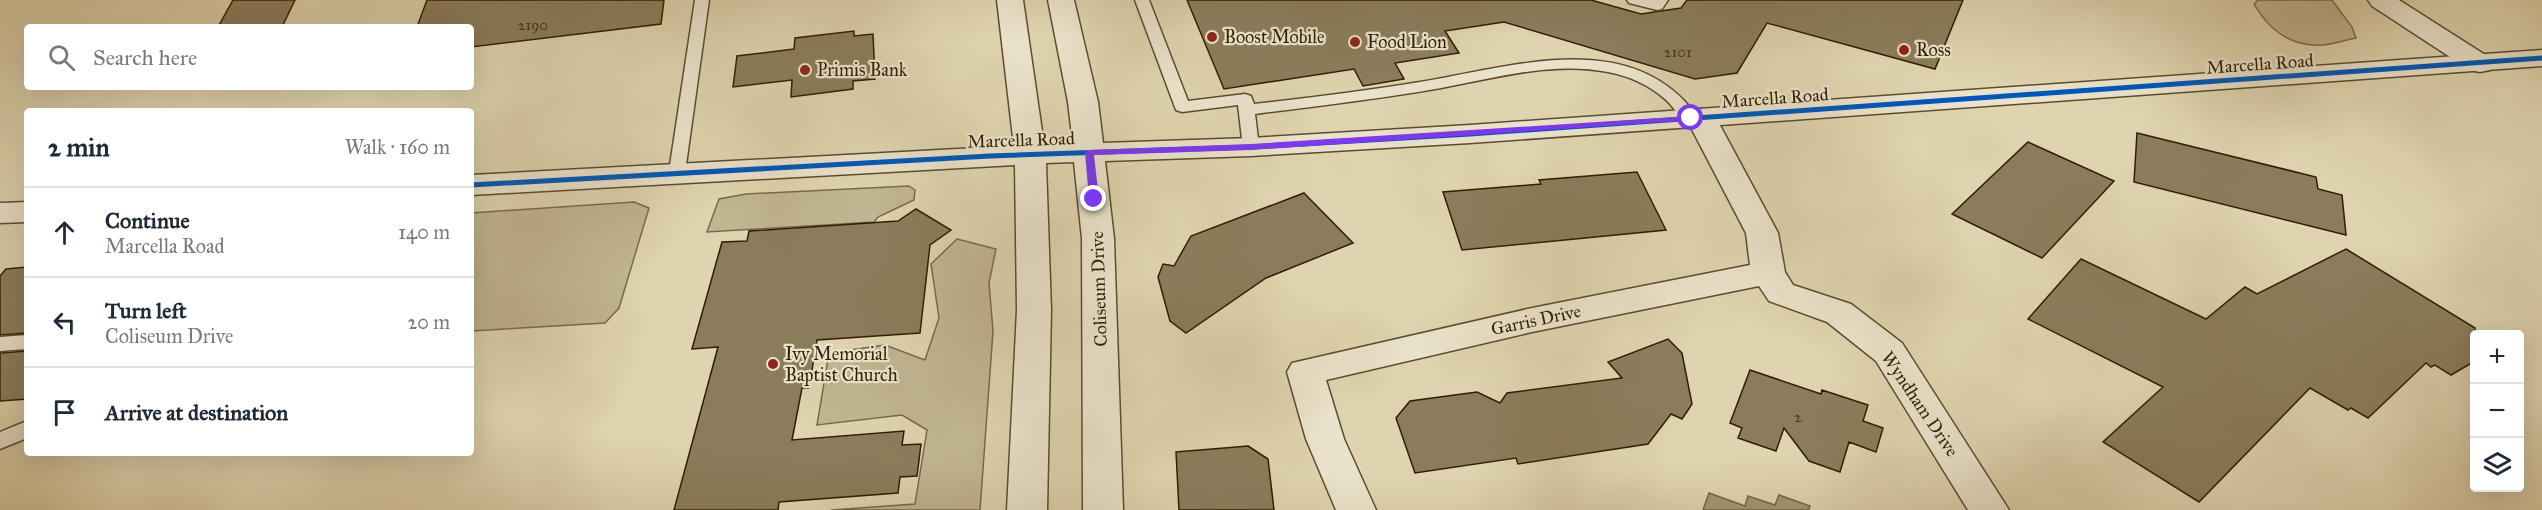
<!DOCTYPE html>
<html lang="en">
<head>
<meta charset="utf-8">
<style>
	:root { --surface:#fff; --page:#f2f2f3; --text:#1f2937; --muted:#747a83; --line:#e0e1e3 }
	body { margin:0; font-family:"IM FELL Great Primer",serif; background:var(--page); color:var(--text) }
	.controls { position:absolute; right:18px; bottom:18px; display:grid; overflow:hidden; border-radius:6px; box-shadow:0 6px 24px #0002 }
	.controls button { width:54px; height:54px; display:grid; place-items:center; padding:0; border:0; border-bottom:2px solid var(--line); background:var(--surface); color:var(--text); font:30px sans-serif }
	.stop { position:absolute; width:18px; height:18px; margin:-14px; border:4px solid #7c3aed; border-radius:50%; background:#fff }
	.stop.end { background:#7c3aed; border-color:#fff; box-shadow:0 2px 6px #0008 }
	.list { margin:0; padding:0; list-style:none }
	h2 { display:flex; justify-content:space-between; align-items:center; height:78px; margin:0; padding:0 24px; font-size:26px }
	h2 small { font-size:20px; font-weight:400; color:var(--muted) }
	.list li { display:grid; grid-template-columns:39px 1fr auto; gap:18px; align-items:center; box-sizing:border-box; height:90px; padding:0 24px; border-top:2px solid var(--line) }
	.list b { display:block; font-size:22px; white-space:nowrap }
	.list p { margin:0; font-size:20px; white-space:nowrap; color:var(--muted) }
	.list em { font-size:20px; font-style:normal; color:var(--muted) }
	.icon { flex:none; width:33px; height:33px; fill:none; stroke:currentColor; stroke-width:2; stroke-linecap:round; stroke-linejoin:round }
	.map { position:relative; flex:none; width:2542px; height:510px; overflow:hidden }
	.search { position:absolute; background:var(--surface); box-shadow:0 6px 24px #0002; left:24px; top:24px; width:450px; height:66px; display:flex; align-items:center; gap:15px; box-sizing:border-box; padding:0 21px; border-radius:6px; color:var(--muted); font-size:22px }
	.panel { position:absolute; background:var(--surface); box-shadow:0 6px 24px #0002; left:24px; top:108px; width:450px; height:348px; border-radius:6px }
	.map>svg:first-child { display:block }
</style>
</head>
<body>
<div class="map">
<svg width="2542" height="510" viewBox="0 0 2542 510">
	<rect width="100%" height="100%" fill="#dfd4af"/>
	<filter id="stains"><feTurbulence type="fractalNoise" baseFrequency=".00333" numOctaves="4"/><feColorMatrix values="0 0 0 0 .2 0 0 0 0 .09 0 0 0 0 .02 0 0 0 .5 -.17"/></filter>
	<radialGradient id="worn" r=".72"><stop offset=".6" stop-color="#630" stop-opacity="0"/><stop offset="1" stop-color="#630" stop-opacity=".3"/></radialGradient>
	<!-- green -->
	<path fill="#c1b592" stroke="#786a4a" stroke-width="1.5" d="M2258,0H2332L2352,27L2356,38C2345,40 2334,44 2323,45C2291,47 2269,30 2254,4Z
		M909,186L915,190L914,200L878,217L874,222L707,232L719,199L746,194Z
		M634,202L649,208L619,308L605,323L471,331V213Z
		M957,239L996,249L989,283L993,331L980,510H831L915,504L927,430L902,415L817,425L829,353L885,345L925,360L939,318L931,264Z"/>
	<!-- water -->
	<path fill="#a49674" stroke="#766646" stroke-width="1.5" d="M1709,493L1745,506L1748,496L1775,505L1779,495L1810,506L1809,510H1703Z"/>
	<!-- building -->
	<path fill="#8b7d5c" stroke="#301e02" stroke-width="1.5" d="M233,0H295L282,27H218Z
		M427,0H664L661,24L471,47V27H417Z
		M1187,0H1591L1641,14L1681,8L1687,0H1963L1935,69L1767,23L1737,73L1695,79L1504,22L1445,31L1459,53L1395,63L1404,79L1363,86L1354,69L1224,89Z
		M854,31V36L873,34L875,79L853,81V89L791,97L792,80L733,87L737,56L794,49L795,38Z
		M2137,133L2316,177L2318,189L2342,195L2346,235L2134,182Z
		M2028,142L2114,181L2042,258L1952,214Z
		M1637,172L1666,230L1462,250L1443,192L1541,184L1539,180Z
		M1304,193L1353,243L1266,278L1186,333L1170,321L1158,277L1163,264L1174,266L1191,236Z
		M916,209L951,230L930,245L920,333L817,340L809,388H802L792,440L904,431L902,445L921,444L917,476L900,477L898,493L779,502L778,510H674L718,347L692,349L722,242L747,241L749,231L898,221Z
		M2346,249L2475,328V361L2451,375L2435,365L2431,367L2426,363L2368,418L2351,408L2348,410L2310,388L2199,502L2103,442L2163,387L2028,319L2081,259L2206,319L2245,287L2257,294Z
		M27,267V333L0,335V276L6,269Z
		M1668,339L1682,353L1692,404L1682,419L1671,414L1648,444L1518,464L1516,458L1415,473L1396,418L1410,401L1477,392L1500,403L1507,393L1622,378L1608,362Z
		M27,351V399L0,401V353Z
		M1750,370L1821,394L1822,390L1868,405L1863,421L1883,428L1876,452L1849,442L1840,472L1809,461L1784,428L1776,451L1738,438L1742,428L1730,423Z
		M1248,446L1268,459L1274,510H1179L1176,452Z"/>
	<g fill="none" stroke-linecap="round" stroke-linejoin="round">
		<defs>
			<path id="service" d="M695,0H709L685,172L683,176H671L669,172Z
				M1135,0H1149L1188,101L1245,94L1251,96L1254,104C1309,98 1365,91 1420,82C1513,67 1634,25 1699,119L1691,124C1680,121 1674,106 1665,99C1649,85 1629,76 1608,72C1552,61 1496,78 1441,88C1379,99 1317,106 1255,114L1259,147L1251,152L1243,147L1238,105L1182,112L1176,110Z
				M1627,0H1668L1662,9L1657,10L1629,3Z
				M27,335V349L0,351V337Z
				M27,421V438L0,449V432Z"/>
			<path id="minor" d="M2368,0H2399L2490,58L2494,64L2490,70L2480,72L2470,70L2372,6Z
				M1701,109L1711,112L1716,118L1778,233L1785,272L1793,285L1851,304L1902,343L2009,510H1968L1876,361L1827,322L1769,301L1759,286L1532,332L1326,380L1344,439L1376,510H1336L1306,439L1287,372L1292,363L1532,308L1750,265L1746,233L1686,118L1691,112Z"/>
			<path id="tertiary" d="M997,0H1023L1044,145L1073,144L1068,102L1048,0H1074L1098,102L1103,143L1251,138L1470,125L2542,50V66L1470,143L1251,156L1105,161L1114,239L1123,510H1083L1082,239L1074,162L1046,163L1051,310L1047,510H1007L1017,310L1015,165L471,195V175L1014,146Z
				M27,202V222L0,223V203Z"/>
		</defs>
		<!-- service casing -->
		<use href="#service" stroke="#5c4c2d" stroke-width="3"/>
		<!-- minor casing -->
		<use href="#minor" stroke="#5c4c2d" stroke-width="3"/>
		<!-- tertiary casing -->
		<use href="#tertiary" stroke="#5c4c2d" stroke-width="3"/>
		<!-- service -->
		<use href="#service" fill="#eae3cb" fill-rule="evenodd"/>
		<!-- minor -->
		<use href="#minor" fill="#eae3cb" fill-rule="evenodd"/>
		<!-- tertiary -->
		<use href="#tertiary" fill="#eae3cb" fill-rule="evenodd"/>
		<defs>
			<path id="cycleway" d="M471,185L990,156L1251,147L1470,134L2542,58"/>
		</defs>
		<!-- cycleway casing -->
		<use href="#cycleway" stroke="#eae3cb" stroke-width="8"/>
		<!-- cycleway -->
		<use href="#cycleway" stroke="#0057b8" stroke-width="5"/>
	</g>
	<!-- route -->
	<path fill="#7c3aed" d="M1691,116L1694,117V120L1251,150L1094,155L1099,199L1094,202L1089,199L1085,152L1089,150L1251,144Z"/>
	<!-- markers -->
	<g fill="#8f2418" stroke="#eae3cb" stroke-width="2">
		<circle cx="1212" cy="37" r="6"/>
		<circle cx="1355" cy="42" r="6"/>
		<circle cx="1904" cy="50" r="6"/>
		<circle cx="805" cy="70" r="6"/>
		<circle cx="773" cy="364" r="6"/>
	</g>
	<g text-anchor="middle" stroke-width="4.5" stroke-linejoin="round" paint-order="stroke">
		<!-- number labels -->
		<g font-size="15" fill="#473618">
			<text x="533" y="30">2190</text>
			<text x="1678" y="57">2101</text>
			<text x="1798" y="422">2</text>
		</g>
		<!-- poi labels -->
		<g font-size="18" fill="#301e02" stroke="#eae3cb" text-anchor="start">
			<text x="1224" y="43">Boost Mobile</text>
			<text x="1367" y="48">Food Lion</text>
			<text x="1916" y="56">Ross</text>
			<text x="817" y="76">Primis Bank</text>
			<text x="785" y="360">Ivy Memorial<tspan x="785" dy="21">Baptist Church</tspan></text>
		</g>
		<!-- street labels -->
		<g font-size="18" fill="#301e02" stroke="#eae3cb">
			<text transform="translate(2260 64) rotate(-4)" y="6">Marcella Road</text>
			<text transform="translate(1775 98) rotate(-4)" y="6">Marcella Road</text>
			<text transform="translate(1021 140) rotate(-2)" y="6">Marcella Road</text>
			<text transform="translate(1099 289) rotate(-92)" y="6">Coliseum Drive</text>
			<text transform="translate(1536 320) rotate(-12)" y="6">Garris Drive</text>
			<text transform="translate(1920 404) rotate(56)" y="6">Wyndham Drive</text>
		</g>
	</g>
	<rect width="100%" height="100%" filter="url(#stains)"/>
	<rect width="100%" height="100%" fill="url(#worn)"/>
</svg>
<div class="controls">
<button>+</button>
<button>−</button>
<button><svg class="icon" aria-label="layers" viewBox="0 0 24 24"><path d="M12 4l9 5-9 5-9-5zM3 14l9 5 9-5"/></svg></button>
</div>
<div class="stop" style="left:1691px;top:118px"></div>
<div class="stop end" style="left:1094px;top:199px"></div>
<div class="search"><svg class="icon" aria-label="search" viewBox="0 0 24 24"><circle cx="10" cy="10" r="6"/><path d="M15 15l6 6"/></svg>Search here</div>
<section class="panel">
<h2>2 min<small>Walk · 160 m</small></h2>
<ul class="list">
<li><svg class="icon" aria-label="ahead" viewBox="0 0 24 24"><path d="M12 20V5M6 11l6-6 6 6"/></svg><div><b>Continue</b><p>Marcella Road</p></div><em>140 m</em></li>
<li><svg class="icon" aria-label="left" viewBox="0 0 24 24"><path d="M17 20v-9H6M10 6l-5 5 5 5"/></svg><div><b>Turn left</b><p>Coliseum Drive</p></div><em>20 m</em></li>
<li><svg class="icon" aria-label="arrive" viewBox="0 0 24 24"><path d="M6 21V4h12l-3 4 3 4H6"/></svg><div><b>Arrive at destination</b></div></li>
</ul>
</section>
</div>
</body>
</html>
